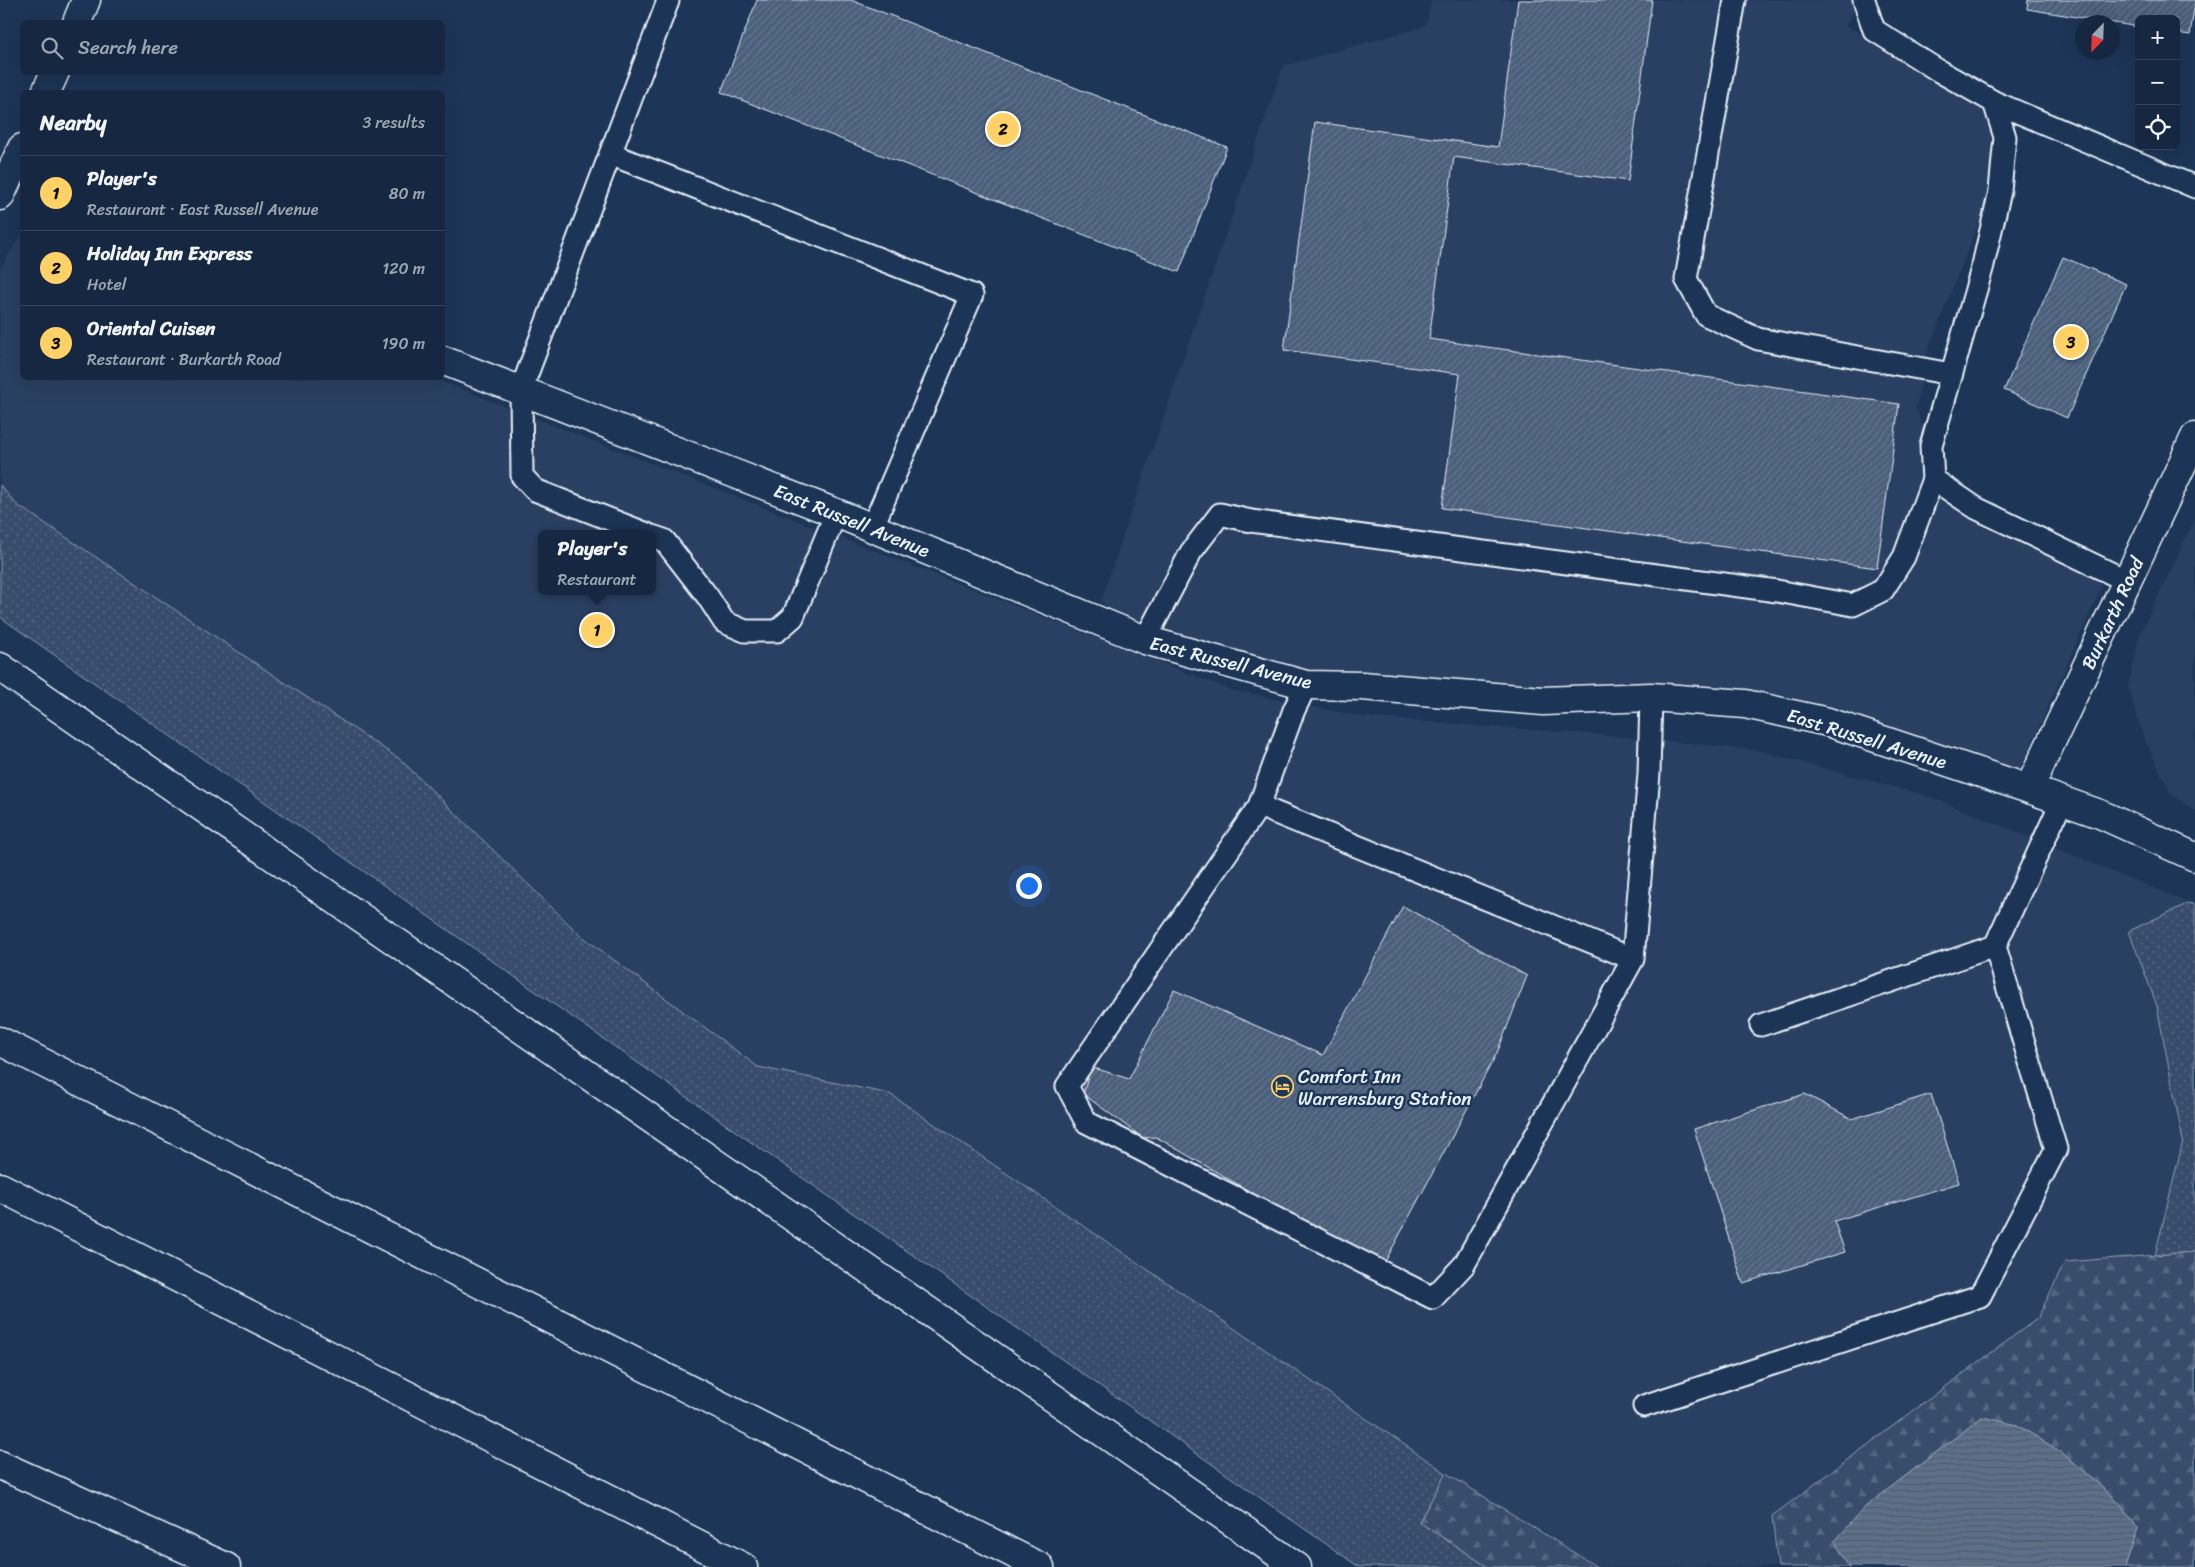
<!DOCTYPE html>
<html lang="en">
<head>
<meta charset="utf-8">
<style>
	:root { --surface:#162841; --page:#1f3048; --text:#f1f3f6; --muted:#9ea6b1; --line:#35445a; --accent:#ffd166 }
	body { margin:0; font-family:Sriracha,sans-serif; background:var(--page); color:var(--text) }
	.controls { position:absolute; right:15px; top:15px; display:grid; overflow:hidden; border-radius:8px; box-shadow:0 5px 20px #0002 }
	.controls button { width:45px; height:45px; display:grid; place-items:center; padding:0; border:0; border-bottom:1px solid var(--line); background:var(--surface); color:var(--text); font:25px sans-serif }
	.compass { position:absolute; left:2075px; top:15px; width:45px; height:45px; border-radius:50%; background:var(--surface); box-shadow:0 5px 20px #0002; rotate:203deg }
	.you { position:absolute; left:1028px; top:885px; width:18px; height:18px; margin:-12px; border:4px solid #fff; border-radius:50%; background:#1a73e8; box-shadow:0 0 0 8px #1a73e833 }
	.badge { display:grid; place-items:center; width:32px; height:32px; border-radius:50%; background:var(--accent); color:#111; font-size:16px; font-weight:700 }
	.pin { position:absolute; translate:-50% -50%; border:2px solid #fff; box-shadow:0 1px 5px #0006 }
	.popup { position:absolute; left:538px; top:530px; width:118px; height:65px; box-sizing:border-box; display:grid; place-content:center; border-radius:8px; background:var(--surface); filter:drop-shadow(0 1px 4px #0005); font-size:16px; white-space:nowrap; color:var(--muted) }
	.popup b { font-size:19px; color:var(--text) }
	.popup::after { content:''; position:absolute; left:50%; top:100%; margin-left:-10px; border:10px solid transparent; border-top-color:var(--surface) }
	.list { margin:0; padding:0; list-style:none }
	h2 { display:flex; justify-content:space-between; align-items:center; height:65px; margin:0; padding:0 20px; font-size:21px }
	h2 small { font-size:16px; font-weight:400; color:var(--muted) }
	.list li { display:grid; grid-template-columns:32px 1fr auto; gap:15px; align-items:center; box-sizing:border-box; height:75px; padding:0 20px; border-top:1px solid var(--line) }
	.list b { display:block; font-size:19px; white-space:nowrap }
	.list p { margin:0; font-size:16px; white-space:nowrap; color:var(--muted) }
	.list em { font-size:16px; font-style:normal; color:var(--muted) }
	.icon { flex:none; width:28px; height:28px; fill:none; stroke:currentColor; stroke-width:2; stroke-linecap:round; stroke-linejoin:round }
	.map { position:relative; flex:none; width:2195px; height:1567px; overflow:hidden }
	.search { position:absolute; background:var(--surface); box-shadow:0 5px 20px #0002; left:20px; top:20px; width:425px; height:55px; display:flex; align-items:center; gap:12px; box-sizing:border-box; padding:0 18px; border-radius:8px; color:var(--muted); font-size:19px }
	.panel { position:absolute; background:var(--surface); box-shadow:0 5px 20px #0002; left:20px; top:90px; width:425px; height:290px; border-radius:8px }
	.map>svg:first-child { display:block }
</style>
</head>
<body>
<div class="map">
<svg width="2195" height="1567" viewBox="0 0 2195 1567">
	<defs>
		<pattern id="grass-dots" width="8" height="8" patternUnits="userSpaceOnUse" patternTransform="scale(1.25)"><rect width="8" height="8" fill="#374d6c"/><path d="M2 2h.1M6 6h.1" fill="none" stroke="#546782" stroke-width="1.8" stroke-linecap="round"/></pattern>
		<pattern id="forest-firs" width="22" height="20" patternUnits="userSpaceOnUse" patternTransform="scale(1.25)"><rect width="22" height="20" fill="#374d6c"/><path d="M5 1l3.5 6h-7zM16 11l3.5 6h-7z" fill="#546782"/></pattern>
		<pattern id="water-rules" width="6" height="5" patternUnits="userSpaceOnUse" patternTransform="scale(1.25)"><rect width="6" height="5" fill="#5d7089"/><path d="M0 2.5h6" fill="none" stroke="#505a66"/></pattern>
		<pattern id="building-hatch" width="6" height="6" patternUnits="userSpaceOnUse" patternTransform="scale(1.25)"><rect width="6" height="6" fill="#495e7a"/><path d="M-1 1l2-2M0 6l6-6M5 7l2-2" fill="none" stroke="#63768e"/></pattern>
	</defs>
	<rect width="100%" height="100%" fill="#1d3557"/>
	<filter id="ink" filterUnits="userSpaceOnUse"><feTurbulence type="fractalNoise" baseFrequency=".02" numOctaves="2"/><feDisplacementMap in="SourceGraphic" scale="10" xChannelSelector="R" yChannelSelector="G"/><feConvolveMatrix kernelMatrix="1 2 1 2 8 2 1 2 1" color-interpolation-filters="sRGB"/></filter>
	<g filter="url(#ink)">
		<!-- built -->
		<path fill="#2a4162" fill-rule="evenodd" d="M1431,0H1859L1846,26L2021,116L1928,350L1916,409L1934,457L1963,500L2108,573L2020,769L1983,773L1828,722L1362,686L1145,640L1101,601L1283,66L1426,26Z
			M22,234V378H432L1228,689L1363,717L1625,737L1756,750L1931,797L2189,903L2129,932L2157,1006L2183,1141L2155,1255L2065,1262L2038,1318L1772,1516L1778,1567H1597L1446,1473L890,1094L758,1067L579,934L401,760L16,504L0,485V269ZM542,534H652V591H542Z
			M2195,519V811L2171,794L2144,738L2128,687L2140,634Z"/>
		<!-- grass -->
		<path fill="url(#grass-dots)" stroke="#909fb2" d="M0,485L16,504L401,760L579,934L758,1067L890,1094L1446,1473L1419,1522L1488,1567H1359L0,617Z
			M2189,903L2195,905V1252L2155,1255L2183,1141L2157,1006L2129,931Z"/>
		<!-- forest -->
		<path fill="url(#forest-firs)" stroke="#909fb2" d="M2195,1252V1567H2125L2138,1529L2119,1502L2061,1452L2017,1425L1982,1417L1864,1508L1848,1566L1850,1567H1778L1772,1516L2038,1318L2065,1262Z
			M1446,1473L1597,1567H1488L1419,1522Z"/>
		<!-- water -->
		<path fill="url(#water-rules)" stroke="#95a4b5" d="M1982,1417L2017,1425L2061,1452L2119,1502L2138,1529L2125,1567L1848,1566L1835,1541L1864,1508Z"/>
		<!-- building -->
		<path fill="url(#building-hatch)" stroke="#e8f1f8" d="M757,0H851L1227,147L1179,272L721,92Z
			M1518,0H1652L1628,181L1454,157L1429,339L1899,404L1877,568L1442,508L1460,374L1284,350L1315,122L1498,147Z
			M2028,0H2195V3L2190,35L2176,33V19H2139V27L2027,9Z
			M2063,257L2126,284L2067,418L2004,390Z
			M1403,906L1527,976L1497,1053L1386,1260L1378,1264L1275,1223V1206L1156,1137L1143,1138L1083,1094L1091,1067L1129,1079L1174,990L1323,1055Z
			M1805,1094L1852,1119L1931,1094L1959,1183L1834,1221L1845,1252L1743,1283L1694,1129Z"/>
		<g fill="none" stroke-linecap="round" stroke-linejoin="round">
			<defs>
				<path id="service" d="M1735,0L1686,279L1706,315L1758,339L1951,374
					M1864,0L1874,30L1939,71L1994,102L2005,137L2000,191L1983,265L1931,446L1933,479L1976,508L2127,581
					M1994,102L2195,187
					M610,154L972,295L872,528
					M647,534L535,490L522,476L521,390L668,1
					M652,536L664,540L708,597L724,622L745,631H777L793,617L836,513
					M1145,640L1191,552L1220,514L1251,521L1777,591L1853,605L1883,590L1904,557L1933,479
					M1306,685L1294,710L1259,806L1067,1086L1086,1122L1433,1298L1464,1265L1633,959L1649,774L1651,697
					M1259,806L1633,959
					M1761,1025L1995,946
					M1644,1406L1980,1296L2056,1149L1995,946L2062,801"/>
				<path id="minor" d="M442,360L836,513L1145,640L1306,685L1362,686L1543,701L1651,697L1745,704L1828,722L2029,789"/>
				<path id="tertiary" d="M2195,437L2029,789L2100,814L2195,857"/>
				<path id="secondary" d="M77,22L86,0
					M46,92L55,72
					M0,196L22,148"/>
				<path id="trunk" d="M0,667L1297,1567
					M0,1041L1040,1567
					M0,1187L743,1567
					M0,1465L226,1567"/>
			</defs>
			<!-- service casing -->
			<use href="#service" stroke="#e8f1f8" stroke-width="25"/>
			<!-- minor casing -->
			<use href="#minor" stroke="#e8f1f8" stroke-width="31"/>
			<!-- tertiary casing -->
			<use href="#tertiary" stroke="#e8f1f8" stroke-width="31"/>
			<!-- secondary casing -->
			<use href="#secondary" stroke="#e8f1f8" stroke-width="31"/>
			<!-- trunk casing -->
			<use href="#trunk" stroke="#e8f1f8" stroke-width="31"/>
			<!-- service -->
			<use href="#service" stroke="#1d3557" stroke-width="21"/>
			<!-- minor -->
			<use href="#minor" stroke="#1d3557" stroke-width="28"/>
			<!-- tertiary -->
			<use href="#tertiary" stroke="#1d3557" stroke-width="28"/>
			<!-- secondary -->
			<use href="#secondary" stroke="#1d3557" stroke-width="28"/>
			<!-- trunk -->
			<use href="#trunk" stroke="#1d3557" stroke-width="28"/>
		</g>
	</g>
	<!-- icons -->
	<defs>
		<symbol id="hotel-ring" viewBox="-11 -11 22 22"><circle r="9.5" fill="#1d3557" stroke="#ffd166" stroke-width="1.5"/><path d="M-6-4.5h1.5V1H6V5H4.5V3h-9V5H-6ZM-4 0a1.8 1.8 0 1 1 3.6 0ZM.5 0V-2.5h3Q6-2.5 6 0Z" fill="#ffd166"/></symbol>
	</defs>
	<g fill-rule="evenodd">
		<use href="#hotel-ring" x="1270" y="1074" width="25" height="25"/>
	</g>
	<g text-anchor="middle" stroke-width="5" stroke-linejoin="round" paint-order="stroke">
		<!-- street labels -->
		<g font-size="19" fill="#e8f1f8" stroke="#1d3557">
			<text transform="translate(852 520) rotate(22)" y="7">East Russell Avenue</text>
			<text transform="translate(2112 613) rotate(-65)" y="7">Burkarth Road</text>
			<text transform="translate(1231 662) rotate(14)" y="7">East Russell Avenue</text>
			<text transform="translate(1867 738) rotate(17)" y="7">East Russell Avenue</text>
		</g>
		<!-- poi labels -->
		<g font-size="19" fill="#e8f1f8" stroke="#1d3557" text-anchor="start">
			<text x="1298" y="1083">Comfort Inn<tspan x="1298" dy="22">Warrensburg Station</tspan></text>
		</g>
	</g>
</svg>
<div class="controls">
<button>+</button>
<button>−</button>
<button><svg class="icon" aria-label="locate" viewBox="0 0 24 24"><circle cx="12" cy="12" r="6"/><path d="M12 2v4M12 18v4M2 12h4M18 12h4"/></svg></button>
</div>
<svg class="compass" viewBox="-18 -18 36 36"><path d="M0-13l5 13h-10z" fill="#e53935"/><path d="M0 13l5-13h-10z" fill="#9ea6b1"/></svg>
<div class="you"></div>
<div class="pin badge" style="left:597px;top:630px">1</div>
<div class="popup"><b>Player's</b>Restaurant</div>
<div class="pin badge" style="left:1003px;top:129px">2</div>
<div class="pin badge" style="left:2071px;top:342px">3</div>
<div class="search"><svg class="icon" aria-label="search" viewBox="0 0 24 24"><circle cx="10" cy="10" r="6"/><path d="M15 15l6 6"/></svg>Search here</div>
<section class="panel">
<h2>Nearby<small>3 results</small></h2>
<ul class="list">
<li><span class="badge">1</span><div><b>Player's</b><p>Restaurant · East Russell Avenue</p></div><em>80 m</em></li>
<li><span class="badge">2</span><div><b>Holiday Inn Express</b><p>Hotel</p></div><em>120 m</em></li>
<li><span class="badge">3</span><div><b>Oriental Cuisen</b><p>Restaurant · Burkarth Road</p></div><em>190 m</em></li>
</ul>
</section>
</div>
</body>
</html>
